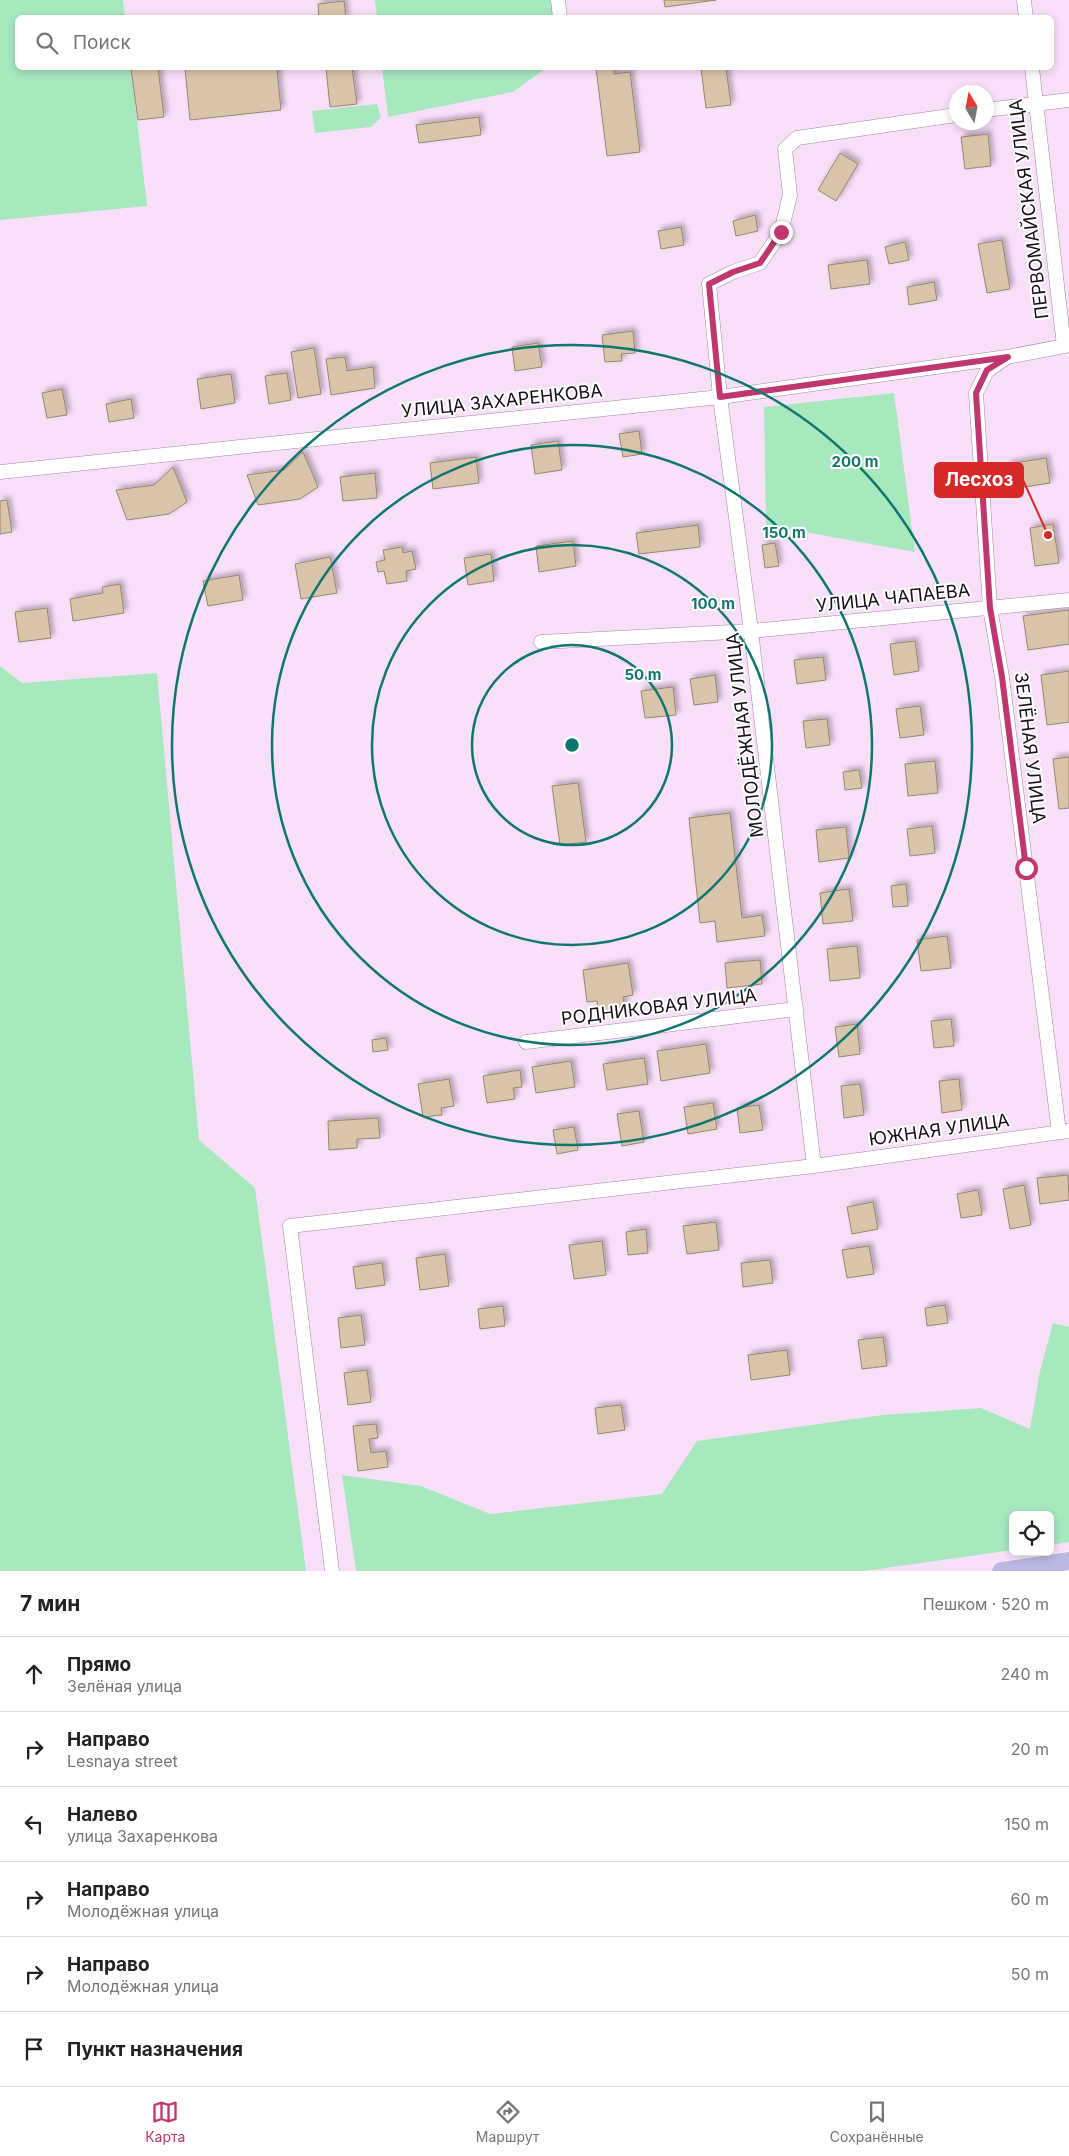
<!DOCTYPE html>
<html lang="ru">
<head>
<meta charset="utf-8">
<style>
	:root { --surface:#fff; --page:#f6f6f6; --text:#222; --muted:#767676; --line:#e0e0e0; --accent:#c0366e }
	body { margin:0; font-family:Inter,sans-serif; background:var(--page); color:var(--text) }
	.controls { position:absolute; right:15px; bottom:15px; display:grid; overflow:hidden; border-radius:8px; box-shadow:0 2px 8px #0003 }
	.controls button { width:45px; height:45px; display:grid; place-items:center; padding:0; border:0; border-bottom:1px solid var(--line); background:var(--surface); color:var(--text); font:25px sans-serif }
	.compass { position:absolute; left:949px; top:85px; width:45px; height:45px; border-radius:50%; background:var(--surface); box-shadow:0 2px 8px #0003; rotate:350deg }
	.stop { position:absolute; width:15px; height:15px; margin:-11px; border:4px solid #c0366e; border-radius:50%; background:#fff }
	.stop.end { background:#c0366e; border-color:#fff; box-shadow:0 1px 5px #0008 }
	.list { margin:0; padding:0; list-style:none }
	h2 { display:flex; justify-content:space-between; align-items:center; height:65px; margin:0; padding:0 20px; font-size:21px }
	h2 small { font-size:16px; font-weight:400; color:var(--muted) }
	.list li { display:grid; grid-template-columns:32px 1fr auto; gap:15px; align-items:center; box-sizing:border-box; height:75px; padding:0 20px; border-top:1px solid var(--line) }
	.list b { display:block; font-size:19px; white-space:nowrap }
	.list p { margin:0; font-size:16px; white-space:nowrap; color:var(--muted) }
	.list em { font-size:16px; font-style:normal; color:var(--muted) }
	.icon { flex:none; width:28px; height:28px; fill:none; stroke:currentColor; stroke-width:2; stroke-linecap:round; stroke-linejoin:round }
	.map { position:relative; flex:none; width:1069px; height:1571px; overflow:hidden }
	.search { position:absolute; background:var(--surface); box-shadow:0 2px 8px #0003; left:15px; right:15px; top:15px; height:55px; display:flex; align-items:center; gap:12px; box-sizing:border-box; padding:0 18px; border-radius:8px; color:var(--muted); font-size:19px }
	.sheet { height:515px; background:var(--surface) }
	nav { display:flex; justify-content:space-around; align-items:center; box-sizing:border-box; height:70px; border-top:1px solid var(--line); background:var(--surface); font-size:14px; color:var(--muted) }
	nav a { display:grid; justify-items:center; gap:2px }
	nav .on { color:var(--accent) }
	.map>svg:first-child { display:block }
</style>
</head>
<body>
<div class="map">
<svg width="1069" height="1571" viewBox="0 0 1069 1571">
	<defs>
		<filter id="shadow"><feDropShadow dx="3.5" dy="-3.5" stdDeviation="2.5" flood-color="#0004"/></filter>
	</defs>
	<rect width="100%" height="100%" fill="#f9e0f9"/>
	<!-- green -->
	<path fill="#a7e8bf" d="M0,0H123L125,17L18,18V68H131L147,206L0,220Z
		M375,0H554L556,17H377Z
		M382,68H546L513,92L388,117Z
		M377,104L381,117L371,127L315,133L312,111Z
		M894,393L915,552L766,525L764,407Z
		M0,666L22,683L157,673L199,1140L255,1188L306,1571H0Z
		M1053,1323L1069,1327V1542L1050,1545V1515H1013V1550L864,1571H356L342,1475L421,1486L490,1514L662,1494L697,1441L883,1415L981,1408L1030,1429L1040,1371Z"/>
	<!-- building -->
	<path fill="#d9c5ab" stroke="#99866e" filter="url(#shadow)" d="M664,0H716L665,7Z
		M344,1L346,18H319L318,4Z
		M131,68H158L164,117L138,120Z
		M185,68H277L281,110L190,120Z
		M326,68H352L357,104L330,107Z
		M596,68H614V74L630,72L640,152L607,156Z
		M701,68H726L731,105L706,108Z
		M479,117L481,135L419,143L416,125Z
		M988,134L991,166L965,169L961,137Z
		M840,153L858,164L836,201L818,190Z
		M755,215L758,231L736,236L733,221Z
		M681,227L684,245L661,249L658,231Z
		M1002,240L1010,289L987,293L978,244Z
		M905,242L909,260L889,264L885,247Z
		M867,260L870,284L831,289L828,265Z
		M934,282L937,300L909,305L907,287Z
		M633,331L635,353L621,354L622,361L605,362L602,335Z
		M538,343L542,367L515,371L512,347Z
		M314,348L321,394L298,398L291,352Z
		M345,357L347,371L373,367L375,388L331,395L326,359Z
		M287,373L291,400L269,404L265,376Z
		M231,374L235,403L201,409L197,379Z
		M62,389L67,415L47,418L42,393Z
		M131,399L134,418L109,422L106,404Z
		M639,431L642,454L623,457L619,434Z
		M558,441L562,470L535,474L531,445Z
		M303,452L318,487L300,499L258,505L247,475L284,470Z
		M476,457L479,483L433,489L430,463Z
		M1046,458L1050,483L1012,489L1008,464Z
		M173,467L187,502L169,514L127,520L116,490L154,485Z
		M375,473L377,498L343,501L340,477Z
		M7,500L12,532L0,534V501Z
		M1053,524L1059,563L1035,566L1030,528Z
		M698,525L700,547L639,554L636,533Z
		M573,541L576,566L539,572L536,546Z
		M775,543L779,566L765,568L762,545Z
		M402,547L403,553L412,551L416,569L406,571L407,581L387,584L384,571L378,572L376,562L385,560L383,550Z
		M491,554L494,581L468,585L464,558Z
		M330,557L337,593L301,599L295,564Z
		M239,575L243,600L208,606L203,581Z
		M120,584L124,613L73,621L70,599L103,593L102,587Z
		M47,608L51,638L19,642L15,612Z
		M1069,610V644L1028,650L1023,616Z
		M915,641L919,671L894,675L890,644Z
		M823,657L826,680L797,684L794,660Z
		M1069,671V722L1047,725L1041,675Z
		M715,675L718,702L694,705L690,679Z
		M673,687L676,715L645,718L641,691Z
		M920,706L924,735L900,738L896,709Z
		M827,719L830,745L806,748L803,721Z
		M1069,757V808L1059,809L1053,759Z
		M935,761L938,793L908,796L905,764Z
		M859,770L862,788L845,790L843,772Z
		M578,783L586,842L560,845L552,786Z
		M730,813L742,918L762,915L765,936L717,942L715,921L700,923L689,818Z
		M932,826L935,853L910,856L907,829Z
		M846,827L849,858L819,862L816,830Z
		M906,884L908,906L893,907L891,886Z
		M849,889L853,921L823,924L820,893Z
		M947,936L951,968L921,971L917,940Z
		M857,946L860,978L830,981L827,949Z
		M760,960L762,984L727,988L725,963Z
		M628,963L633,995L623,997L625,1010L599,1014L597,1001L587,1002L583,970Z
		M951,1019L954,1046L934,1048L931,1021Z
		M857,1024L860,1054L839,1057L835,1027Z
		M386,1038L388,1050L373,1052L372,1040Z
		M706,1044L710,1073L661,1081L657,1051Z
		M644,1058L648,1084L607,1090L603,1064Z
		M571,1061L575,1087L536,1093L532,1067Z
		M520,1070L522,1087L513,1088L515,1099L487,1103L483,1076Z
		M449,1079L454,1106L441,1108L442,1115L423,1117L418,1084Z
		M959,1079L962,1110L942,1113L939,1081Z
		M860,1084L864,1115L844,1118L841,1086Z
		M713,1103L717,1129L688,1134L684,1107Z
		M759,1105L763,1130L740,1133L737,1108Z
		M639,1111L644,1142L622,1146L617,1114Z
		M378,1118L380,1138L357,1139V1148L329,1150L328,1121Z
		M574,1127L578,1150L557,1154L553,1130Z
		M1068,1175L1069,1200L1040,1204L1037,1178Z
		M1024,1185L1031,1225L1010,1229L1003,1189Z
		M978,1190L982,1215L961,1218L957,1194Z
		M873,1202L878,1229L852,1234L847,1207Z
		M716,1222L719,1250L687,1254L683,1226Z
		M646,1229L648,1253L628,1255L626,1232Z
		M602,1241L606,1275L574,1279L569,1245Z
		M869,1246L874,1274L847,1278L842,1250Z
		M445,1254L449,1286L420,1290L416,1258Z
		M770,1260L773,1283L743,1287L741,1263Z
		M382,1263L385,1285L356,1289L353,1267Z
		M945,1305L948,1323L927,1326L925,1308Z
		M503,1306L505,1326L480,1329L478,1309Z
		M361,1315L365,1345L341,1348L338,1318Z
		M883,1337L887,1366L862,1369L858,1340Z
		M787,1350L790,1375L751,1380L748,1355Z
		M367,1370L371,1402L348,1405L344,1373Z
		M621,1405L625,1430L598,1434L595,1408Z
		M376,1424L378,1438L369,1439L371,1453L386,1451L388,1467L358,1471L353,1426Z"/>
	<g fill="none" stroke-linecap="round" stroke-linejoin="round">
		<defs>
			<path id="minor" d="M558,0L560,18
				M1024,0L1026,18
				M1032,68L1064,346
				M986,110L1069,100
				M0,472L720,397L1007,357
				M541,642L751,631L1069,600
				M526,1042L796,1009
				M1059,1132L1002,677L990,608L976,393L987,371L1007,357L1069,345
				M814,1166L751,631L720,397L709,284L733,272L760,263L781,232L790,195L785,149L797,138L956,115
				M332,1571L290,1226L814,1166L1069,1131"/>
			<path id="major" d="M1001,1571L1069,1561"/>
		</defs>
		<!-- minor casing -->
		<use href="#minor" stroke="#9f889f" stroke-width="15"/>
		<!-- major casing -->
		<use href="#major" stroke="#fff" stroke-width="19"/>
		<!-- minor -->
		<use href="#minor" stroke="#fff" stroke-width="14"/>
		<!-- major -->
		<use href="#major" stroke="#bbb9e0" stroke-width="18"/>
	</g>
	<g fill="none" stroke-linecap="round" stroke-linejoin="round">
		<!-- route -->
		<path stroke="#c0366e" stroke-width="6" d="M781,232L760,263L733,272L709,284L720,397L1008,357L987,370L976,393L990,608L1002,677L1026,868"/>
	</g>
	<!-- distance rings -->
	<g fill="none" stroke="#0f766e" stroke-width="2.5">
		<circle cx="572" cy="745" r="100"/>
		<circle cx="572" cy="745" r="200"/>
		<circle cx="572" cy="745" r="300"/>
		<circle cx="572" cy="745" r="400"/>
	</g>
	<g text-anchor="middle" stroke-width="4" stroke-linejoin="round" paint-order="stroke">
		<!-- street labels -->
		<g font-size="18" fill="#170e17" stroke="#fff">
			<text transform="translate(1029 209) rotate(-97)" y="6">ПЕРВОМАЙСКАЯ УЛИЦА</text>
			<text transform="translate(502 401) rotate(-6)" y="6">УЛИЦА ЗАХАРЕНКОВА</text>
			<text transform="translate(893 598) rotate(-6)" y="6">УЛИЦА ЧАПАЕВА</text>
			<text transform="translate(745 735) rotate(-97)" y="6">МОЛОДЁЖНАЯ УЛИЦА</text>
			<text transform="translate(1030 748) rotate(83)" y="6">ЗЕЛЁНАЯ УЛИЦА</text>
			<text transform="translate(659 1007) rotate(-7)" y="6">РОДНИКОВАЯ УЛИЦА</text>
			<text transform="translate(939 1130) rotate(-8)" y="6">ЮЖНАЯ УЛИЦА</text>
		</g>
	</g>
	<circle cx="572" cy="745" r="8" fill="#0f766e" stroke="#fff" stroke-width="2.5"/>
	<g font-size="15" text-anchor="middle" font-weight="bold" fill="#0f766e" stroke="#fff" stroke-width="4" stroke-linejoin="round" paint-order="stroke">
		<text x="855" y="467">200 m</text>
		<text x="784" y="538">150 m</text>
		<text x="713" y="609">100 m</text>
		<text x="643" y="680">50 m</text>
	</g>
	<!-- callouts -->
	<path fill="none" stroke="#d62828" stroke-width="2" d="M1048 535L1023 480"/>
	<circle fill="#d62828" stroke="#fff" stroke-width="2" cx="1048" cy="535" r="5"/>
	<rect fill="#d62828" stroke="#d62828" stroke-width="2" x="935" y="463" width="88" height="34" rx="5"/>
	<g font-size="19" text-anchor="middle" font-weight="bold" fill="#fff">
		<text x="979" y="486">Лесхоз</text>
	</g>
</svg>
<div class="controls">
<button><svg class="icon" aria-label="locate" viewBox="0 0 24 24"><circle cx="12" cy="12" r="6"/><path d="M12 2v4M12 18v4M2 12h4M18 12h4"/></svg></button>
</div>
<svg class="compass" viewBox="-18 -18 36 36"><path d="M0-13l5 13h-10z" fill="#e53935"/><path d="M0 13l5-13h-10z" fill="#767676"/></svg>
<div class="stop" style="left:1026px;top:868px"></div>
<div class="stop end" style="left:781px;top:232px"></div>
<div class="search"><svg class="icon" aria-label="search" viewBox="0 0 24 24"><circle cx="10" cy="10" r="6"/><path d="M15 15l6 6"/></svg>Поиск</div>
</div>
<section class="sheet">
<h2>7 мин<small>Пешком · 520 m</small></h2>
<ul class="list">
<li><svg class="icon" aria-label="ahead" viewBox="0 0 24 24"><path d="M12 20V5M6 11l6-6 6 6"/></svg><div><b>Прямо</b><p>Зелёная улица</p></div><em>240 m</em></li>
<li><svg class="icon" aria-label="right" viewBox="0 0 24 24"><path d="M7 20v-9h11M14 6l5 5-5 5"/></svg><div><b>Направо</b><p>Lesnaya street</p></div><em>20 m</em></li>
<li><svg class="icon" aria-label="left" viewBox="0 0 24 24"><path d="M17 20v-9H6M10 6l-5 5 5 5"/></svg><div><b>Налево</b><p>улица Захаренкова</p></div><em>150 m</em></li>
<li><svg class="icon" aria-label="right" viewBox="0 0 24 24"><path d="M7 20v-9h11M14 6l5 5-5 5"/></svg><div><b>Направо</b><p>Молодёжная улица</p></div><em>60 m</em></li>
<li><svg class="icon" aria-label="right" viewBox="0 0 24 24"><path d="M7 20v-9h11M14 6l5 5-5 5"/></svg><div><b>Направо</b><p>Молодёжная улица</p></div><em>50 m</em></li>
<li><svg class="icon" aria-label="arrive" viewBox="0 0 24 24"><path d="M6 21V4h12l-3 4 3 4H6"/></svg><div><b>Пункт назначения</b></div></li>
</ul>
</section>
<nav>
<a class="on"><svg class="icon" aria-label="map" viewBox="0 0 24 24"><path d="M3 6l6-2 6 2 6-2v14l-6 2-6-2-6 2zM9 4v14M15 6v14"/></svg>Карта</a>
<a><svg class="icon" aria-label="directions" viewBox="0 0 24 24"><path d="M12 3l9 9-9 9-9-9zM9 14v-3h6M13 9l2 2-2 2"/></svg>Маршрут</a>
<a><svg class="icon" aria-label="saved" viewBox="0 0 24 24"><path d="M7 4h10v16l-5-4-5 4z"/></svg>Сохранённые</a>
</nav>
</body>
</html>
